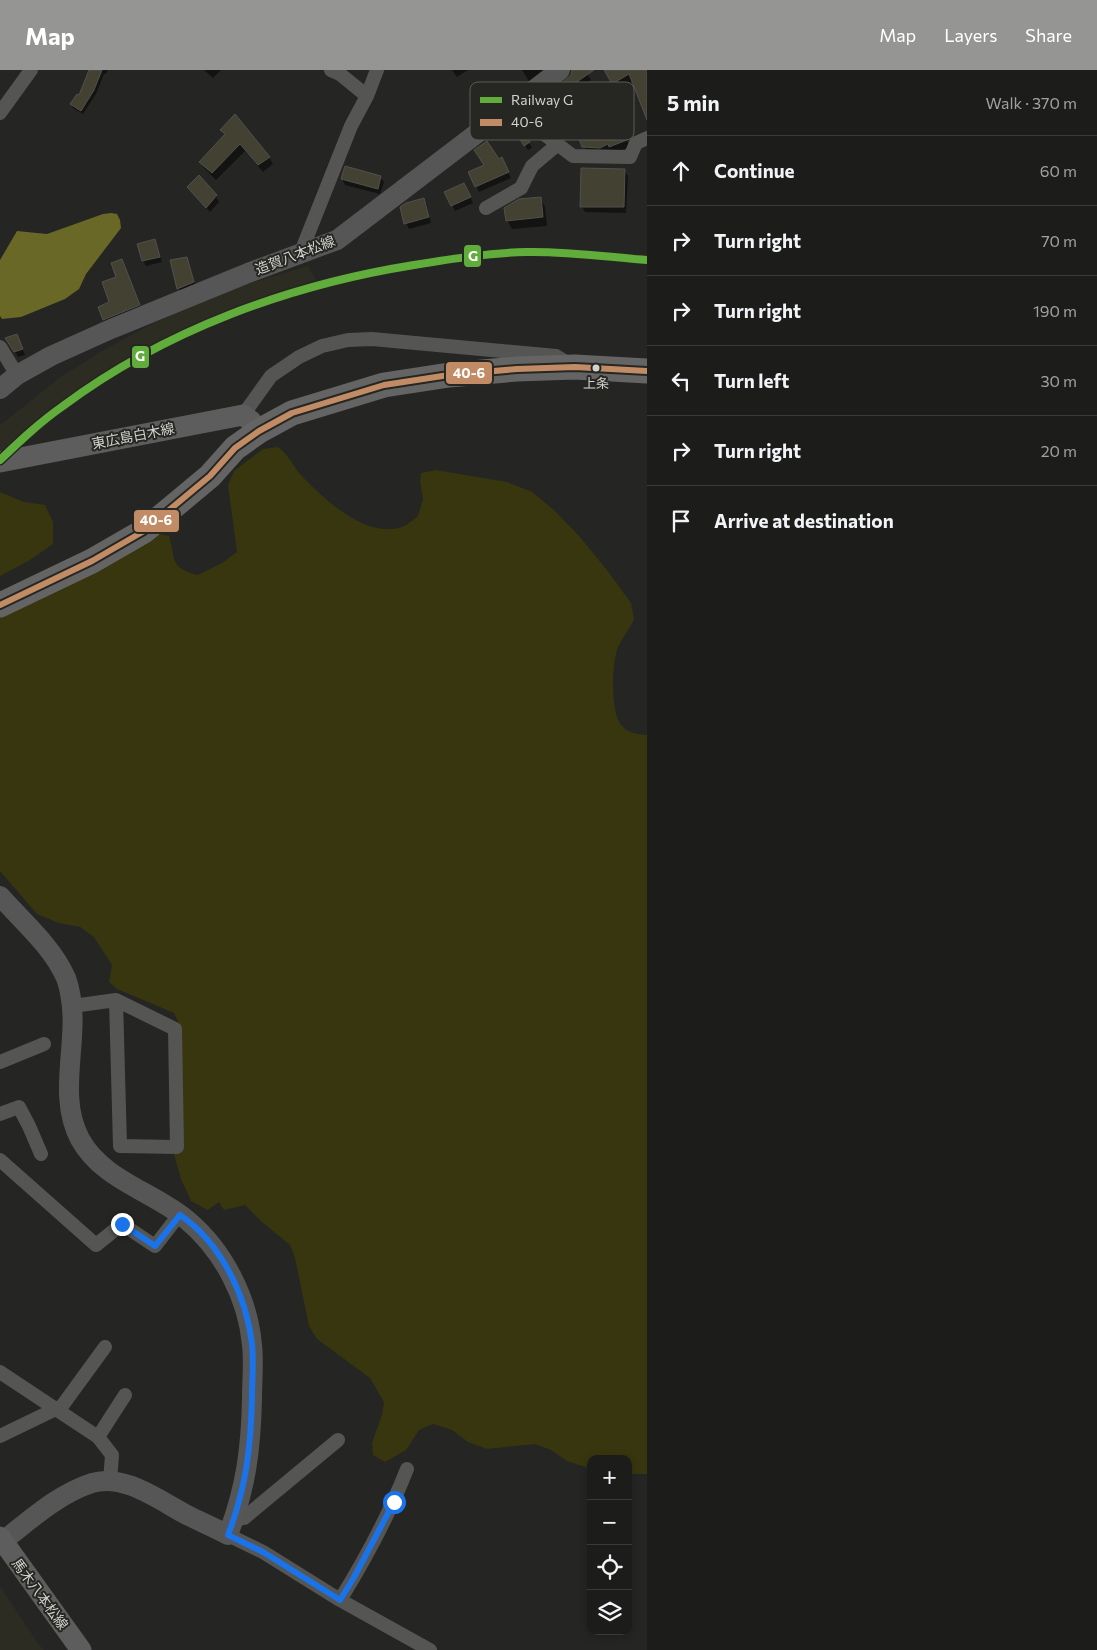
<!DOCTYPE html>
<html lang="en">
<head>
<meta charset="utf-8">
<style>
	:root { --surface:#1c1c1a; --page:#252523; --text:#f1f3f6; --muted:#a0a1a2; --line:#3a3a39; --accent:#959593 }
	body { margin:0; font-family:Commissioner,"Noto Sans JP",sans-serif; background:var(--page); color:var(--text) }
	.controls { position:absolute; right:15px; bottom:15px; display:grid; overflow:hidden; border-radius:10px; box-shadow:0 2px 8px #0003 }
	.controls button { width:45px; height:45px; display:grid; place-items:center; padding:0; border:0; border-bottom:1px solid var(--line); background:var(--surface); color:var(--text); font:25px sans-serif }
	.stop { position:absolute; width:15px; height:15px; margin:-11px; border:4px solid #1a73e8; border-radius:50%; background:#fff }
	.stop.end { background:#1a73e8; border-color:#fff; box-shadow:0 1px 5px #0008 }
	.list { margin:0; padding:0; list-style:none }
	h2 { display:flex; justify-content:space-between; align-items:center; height:65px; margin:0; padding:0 20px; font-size:21px }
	h2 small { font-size:16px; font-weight:400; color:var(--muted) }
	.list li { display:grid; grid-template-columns:32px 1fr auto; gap:15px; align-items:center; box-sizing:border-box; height:70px; padding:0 20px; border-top:1px solid var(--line) }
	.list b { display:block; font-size:19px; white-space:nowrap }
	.list em { font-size:16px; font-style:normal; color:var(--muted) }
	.icon { flex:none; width:28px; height:28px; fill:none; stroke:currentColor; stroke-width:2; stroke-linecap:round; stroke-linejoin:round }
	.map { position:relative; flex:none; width:647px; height:1580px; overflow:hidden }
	header { display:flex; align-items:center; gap:30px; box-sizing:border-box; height:70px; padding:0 25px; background:var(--accent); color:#fff }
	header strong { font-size:24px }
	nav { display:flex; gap:28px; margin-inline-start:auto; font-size:18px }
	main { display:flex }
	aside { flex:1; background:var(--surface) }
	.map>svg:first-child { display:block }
</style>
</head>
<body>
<header>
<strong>Map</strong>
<nav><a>Map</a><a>Layers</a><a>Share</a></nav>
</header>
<main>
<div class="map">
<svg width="647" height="1580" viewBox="0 0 647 1580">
	<rect width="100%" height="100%" fill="#252523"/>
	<!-- built -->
	<path fill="#2c2c23" d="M308,196L320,217L248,241L204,259L125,299L73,334L0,395V355L62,306L102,281L148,256L194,234L237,217Z
		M0,1516L37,1572L44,1580H0Z"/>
	<!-- green -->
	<path fill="#38360e" d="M278,377C291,387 292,396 302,406C325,430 366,469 402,457C407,455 413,450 418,446L423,429L420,411L421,403L436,400L507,412L532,422L555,441L579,466L607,500L631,533L634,549C630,559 621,569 617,580C612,596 610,643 622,656C630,664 637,664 647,665V1404H628V1389H591V1399L567,1391L551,1380L535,1374L487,1379L468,1372L452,1360L433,1354L419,1360L406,1380L385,1392L373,1385L372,1373L382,1345L384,1332L370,1308L317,1269L309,1256L295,1188L290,1175L262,1152L245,1135L224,1140L219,1132L208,1140L191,1131L181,1109L172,1077L181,957L174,943L117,919L109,912L112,895L94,867L80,857L59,853L37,844L0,801V541L159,464L169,466C176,489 169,498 198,505L222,493L237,482L228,415L234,401L263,379Z
		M0,422L24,432L45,435L53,452V474L30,490L0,506Z"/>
	<!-- water -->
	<path fill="#6a6826" d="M111,143L117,144L120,150L121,158L86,204L79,219L65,229L21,247L2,249L0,246V190L17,161L47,164L103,144Z"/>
	<!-- shadow -->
	<path fill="#0007" d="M93,0H108L106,4H104L96,24L83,44L73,38L71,34L79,27Z
		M204,0H221L213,8Z
		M452,0H468L457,7Z
		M522,0H547L530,13Z
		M573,0H585L591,10L572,23L565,12L572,6Z
		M605,0H647V41L633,11L617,20Z
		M594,28L606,57L619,52L630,77L614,83L588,84L579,65L572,68L560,41Z
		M518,49L532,78L528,80L511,54Z
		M222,60L269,87L273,94L263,102L245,81L216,110L205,99L200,92L225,65Z
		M504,94L511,108L479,122L470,103Z
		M624,100L628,106L626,143L585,142L582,137Z
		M380,107L384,112L380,124L345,115L342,109Z
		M188,117L216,126L219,132L210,142Z
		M467,120L473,133L455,141L446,123Z
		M540,128L545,137L547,156L512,159L507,150Z
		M424,129L427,135L431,153L409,159L406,153Z
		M154,170L162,192L146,196L143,190Z
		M186,188L189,194L196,218L182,224L179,219L172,191Z
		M122,190L142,240L107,254L104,249L111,233Z
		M7,268L19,270L25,285L18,287Z"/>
	<!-- building -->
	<path fill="#434232" stroke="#50504e" d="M89,0H102L94,20L81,41L70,34L77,24L79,25Z
		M572,0H594L568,18L563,12L571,5Z
		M604,0H647V50L629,4L612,14Z
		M594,26L606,56L620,51L627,70L609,77L608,74L600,78L582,77L575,58L567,61L559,40Z
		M235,44L270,87L258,95L240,74L212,103L199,92L225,64L220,60Z
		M518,47L530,72L524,76L510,53Z
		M487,71L499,89L502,87L509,102L475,117L468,102L484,95L474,80Z
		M345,96L381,106L378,119L341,109Z
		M581,98L625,99L624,137H580Z
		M199,105L217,125L206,138L187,117Z
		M464,113L471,127L451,136L444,122Z
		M541,127L543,147L506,151L504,138L519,129Z
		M424,128L429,147L404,154L400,137L406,133Z
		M155,169L160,187L142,191L137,174Z
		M187,187L194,212L177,219L170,190Z
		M122,189L140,235L103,250L98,237L109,232L102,212L116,207L111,193Z
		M17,264L23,279L14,282L5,268Z"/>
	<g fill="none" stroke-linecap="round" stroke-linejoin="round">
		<!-- street -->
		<path stroke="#555554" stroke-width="14" d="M331,0L340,4L367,26
			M518,32L540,61L573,86L630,87L636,73L647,68
			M0,43L31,0
			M486,138L521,118L532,96L558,74
			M301,182L351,56L367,26L377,0
			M0,277L17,305
			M243,345L271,306L299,287L322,276L348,270L372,269L556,286L564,291
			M73,936L116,930L175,959L177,1077L120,1076L116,930
			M0,992L44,974
			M0,1044L19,1037L29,1056L41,1084
			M0,1090L96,1175L122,1154L155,1176L179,1145
			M0,1302L98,1367L112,1385L110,1411
			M0,1366L62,1336L105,1277
			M98,1367L125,1325
			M234,1450L244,1448L338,1370
			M228,1465L263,1482L340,1530L430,1580
			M340,1530C366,1488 389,1445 407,1399"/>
		<!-- secondary -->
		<path stroke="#565656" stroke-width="20" d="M0,319L17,305L51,286L111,259L248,203L337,170L560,0
			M0,826C23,852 52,876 66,908C68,913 69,918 70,923C80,971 56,1024 80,1069C102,1110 154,1122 187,1150C223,1180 248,1228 252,1275C254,1292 252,1311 252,1328C251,1379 246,1417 228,1465C215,1458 201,1452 187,1445C160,1431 124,1403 92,1413C58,1424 30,1450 3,1471"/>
		<!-- primary -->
		<path stroke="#5e5d5e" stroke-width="21" d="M0,392L243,345L251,351L259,361
			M0,1467L81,1580"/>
		<!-- highway -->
		<path stroke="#646464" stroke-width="25" d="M0,535L92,491L144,461L210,406L235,378L259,361L292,343L384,315L449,305L517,299L575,297L647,301"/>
		<defs>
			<path id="bus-1" d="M0,535L92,491L144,461L210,406L235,378L259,361L292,343L384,315L449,305L517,299L575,297L647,301"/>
		</defs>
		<!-- bus-1 casing -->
		<use href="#bus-1" stroke="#262622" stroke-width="10"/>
		<!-- bus-1 -->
		<use href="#bus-1" stroke="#c18c65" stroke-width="6"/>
		<defs>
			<path id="rail-1" d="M0,390C20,371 40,352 63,336C165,260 289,215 414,195C451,189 489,183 526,182C567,181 607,187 647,190"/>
		</defs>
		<!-- rail-1 casing -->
		<use href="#rail-1" stroke="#262622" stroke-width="11"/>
		<!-- rail-1 -->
		<use href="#rail-1" stroke="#60ad3b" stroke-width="8"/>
	</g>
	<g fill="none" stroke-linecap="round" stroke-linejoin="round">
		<!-- route -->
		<path stroke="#1a73e8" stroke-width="6" d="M122,1154L155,1176L180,1145C221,1173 246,1225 252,1274C254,1291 252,1310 252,1327C251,1377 246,1418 228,1465L263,1482L340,1530L353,1509L394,1432"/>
	</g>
	<!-- markers -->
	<circle fill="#d2d2cf" stroke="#262622" stroke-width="2" cx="596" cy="298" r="4.5"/>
	<g text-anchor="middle" stroke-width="4" stroke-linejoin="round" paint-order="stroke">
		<!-- bus labels -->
		<g font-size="13" fill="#d2d2cf" stroke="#262622">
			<text x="596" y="318">上条</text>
		</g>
		<!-- street labels -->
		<g font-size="14" fill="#d2d2cf" stroke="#262622">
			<text transform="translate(295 185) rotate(-21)" y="5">造賀八本松線</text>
			<text transform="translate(133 366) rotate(-11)" y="5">東広島白木線</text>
			<text transform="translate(40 1524) rotate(54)" y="5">馬木八本松線</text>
		</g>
	</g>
	<!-- legend -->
	<rect x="470" y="12" width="164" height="58" rx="8" fill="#262622" stroke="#5a5a56" stroke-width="1"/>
	<rect x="480" y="27" width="22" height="6" fill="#60ad3b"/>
	<rect x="480" y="49" width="22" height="7" fill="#c18c65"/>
	<g font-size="14" fill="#d2d2cf">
		<text x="511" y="35">Railway G</text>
		<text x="511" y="57">40-6</text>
	</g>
	<g stroke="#262622" stroke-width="2">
		<rect x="463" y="174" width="19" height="24" rx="5" fill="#60ad3b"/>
		<rect x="131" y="275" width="19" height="24" rx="5" fill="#60ad3b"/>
		<rect x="445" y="291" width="48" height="24" rx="5" fill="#c18c65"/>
		<rect x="133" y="439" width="47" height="24" rx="5" fill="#c18c65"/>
	</g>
	<g font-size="14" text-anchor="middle" font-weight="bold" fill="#fff">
		<text x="473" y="191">G</text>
		<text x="140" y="291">G</text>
		<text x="469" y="308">40-6</text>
		<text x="156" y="455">40-6</text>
	</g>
</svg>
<div class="controls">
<button>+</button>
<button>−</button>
<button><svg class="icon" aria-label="locate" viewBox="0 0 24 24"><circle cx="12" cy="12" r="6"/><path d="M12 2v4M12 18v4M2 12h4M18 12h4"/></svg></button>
<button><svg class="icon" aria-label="layers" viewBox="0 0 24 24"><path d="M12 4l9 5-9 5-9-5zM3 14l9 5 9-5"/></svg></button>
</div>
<div class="stop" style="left:394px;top:1432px"></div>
<div class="stop end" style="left:122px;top:1154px"></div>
</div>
<aside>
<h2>5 min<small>Walk · 370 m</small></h2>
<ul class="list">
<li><svg class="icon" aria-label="ahead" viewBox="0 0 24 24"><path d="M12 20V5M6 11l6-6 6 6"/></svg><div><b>Continue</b></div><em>60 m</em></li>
<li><svg class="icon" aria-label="right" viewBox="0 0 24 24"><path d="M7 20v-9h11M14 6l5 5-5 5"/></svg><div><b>Turn right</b></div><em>70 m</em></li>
<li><svg class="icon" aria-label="right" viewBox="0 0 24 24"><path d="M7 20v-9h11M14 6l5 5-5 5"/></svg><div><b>Turn right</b></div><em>190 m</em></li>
<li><svg class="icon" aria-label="left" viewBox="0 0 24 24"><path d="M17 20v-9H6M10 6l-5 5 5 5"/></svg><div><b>Turn left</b></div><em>30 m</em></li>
<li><svg class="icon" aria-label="right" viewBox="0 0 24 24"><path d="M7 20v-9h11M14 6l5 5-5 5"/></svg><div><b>Turn right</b></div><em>20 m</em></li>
<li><svg class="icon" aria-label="arrive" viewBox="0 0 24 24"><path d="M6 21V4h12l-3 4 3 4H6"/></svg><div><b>Arrive at destination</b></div></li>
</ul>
</aside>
</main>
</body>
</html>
